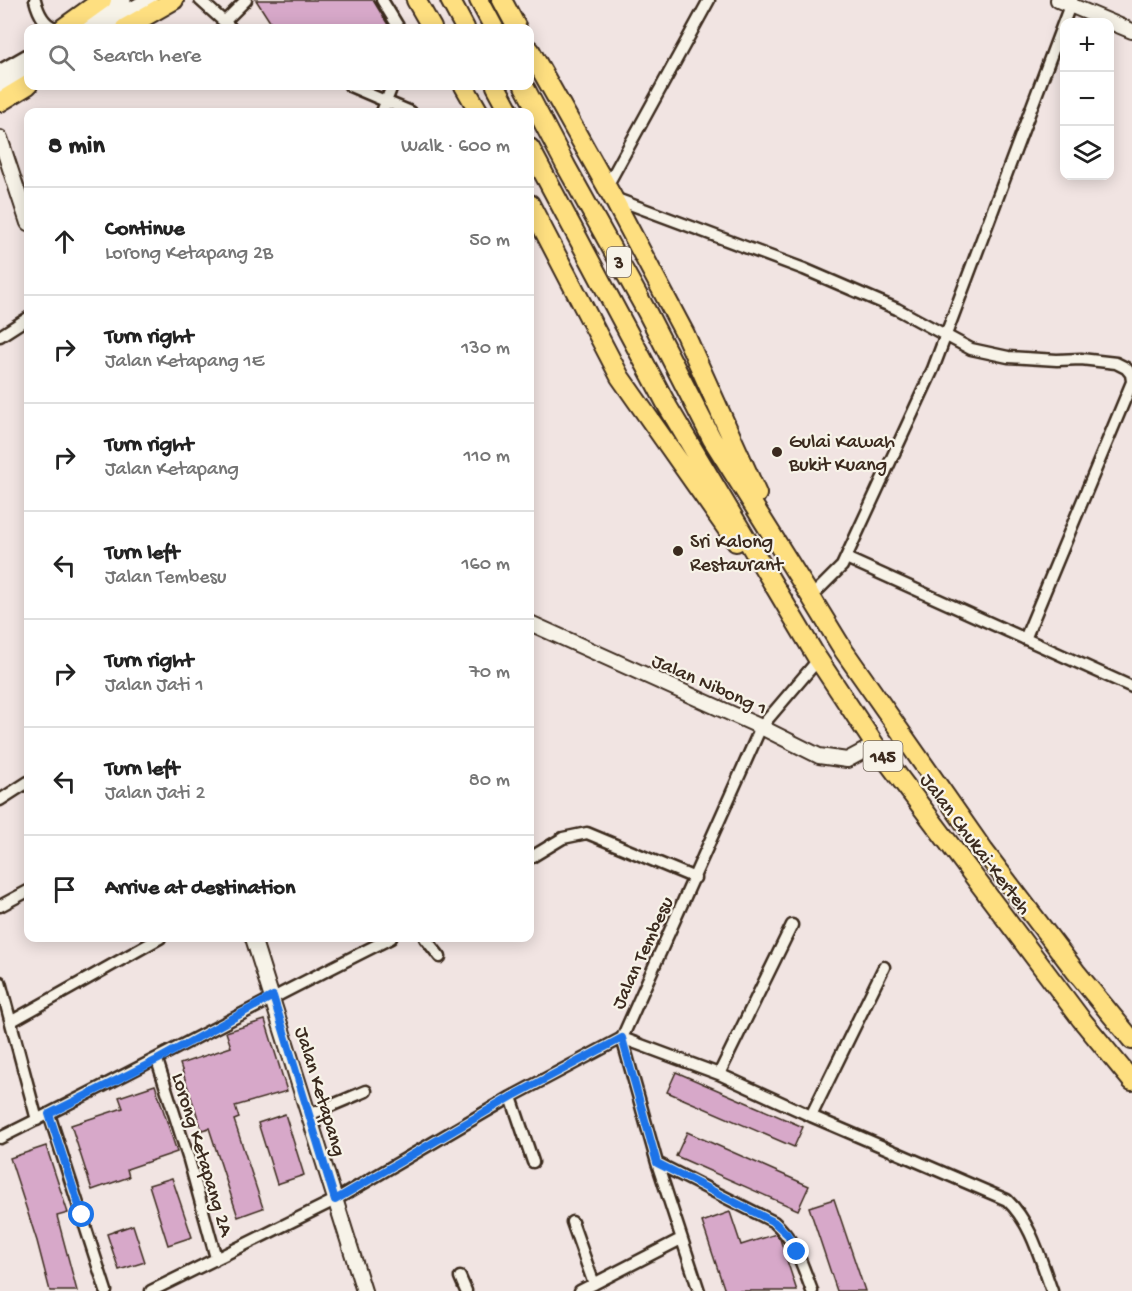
<!DOCTYPE html>
<html lang="en">
<head>
<meta charset="utf-8">
<style>
	:root { --surface:#fff; --page:#f2f2f2; --text:#222; --muted:#767676; --line:#e0e0e0 }
	body { margin:0; font-family:"Gochi Hand",sans-serif; background:var(--page); color:var(--text) }
	.controls { position:absolute; right:18px; top:18px; display:grid; overflow:hidden; border-radius:12px; box-shadow:0 3px 15px #0003 }
	.controls button { width:54px; height:54px; display:grid; place-items:center; padding:0; border:0; border-bottom:2px solid var(--line); background:var(--surface); color:var(--text); font:30px sans-serif }
	.stop { position:absolute; width:18px; height:18px; margin:-14px; border:4px solid #1a73e8; border-radius:50%; background:#fff }
	.stop.end { background:#1a73e8; border-color:#fff; box-shadow:0 2px 6px #0008 }
	.list { margin:0; padding:0; list-style:none }
	h2 { display:flex; justify-content:space-between; align-items:center; height:78px; margin:0; padding:0 24px; font-size:26px }
	h2 small { font-size:20px; font-weight:400; color:var(--muted) }
	.list li { display:grid; grid-template-columns:39px 1fr auto; gap:18px; align-items:center; box-sizing:border-box; height:108px; padding:0 24px; border-top:2px solid var(--line) }
	.list b { display:block; font-size:22px; white-space:nowrap }
	.list p { margin:0; font-size:20px; white-space:nowrap; color:var(--muted) }
	.list em { font-size:20px; font-style:normal; color:var(--muted) }
	.icon { flex:none; width:33px; height:33px; fill:none; stroke:currentColor; stroke-width:2; stroke-linecap:round; stroke-linejoin:round }
	.map { position:relative; flex:none; width:1132px; height:1291px; overflow:hidden }
	.search { position:absolute; background:var(--surface); box-shadow:0 3px 15px #0003; left:24px; top:24px; width:510px; height:66px; display:flex; align-items:center; gap:15px; box-sizing:border-box; padding:0 21px; border-radius:12px; color:var(--muted); font-size:22px }
	.panel { position:absolute; background:var(--surface); box-shadow:0 3px 15px #0003; left:24px; top:108px; width:510px; height:834px; border-radius:12px }
	.map>svg:first-child { display:block }
</style>
</head>
<body>
<div class="map">
<svg width="1132" height="1291" viewBox="0 0 1132 1291">
	<rect width="100%" height="100%" fill="#f1e4e2"/>
	<filter id="ink" filterUnits="userSpaceOnUse"><feTurbulence type="fractalNoise" baseFrequency=".0167" numOctaves="2"/><feDisplacementMap in="SourceGraphic" scale="12" xChannelSelector="R" yChannelSelector="G"/><feConvolveMatrix kernelMatrix="1 2 1 2 8 2 1 2 1" color-interpolation-filters="sRGB"/></filter>
	<g filter="url(#ink)">
		<!-- building -->
		<path fill="#d7a8c9" stroke="#3b2a1e" stroke-width="1.5" d="M256,0H373L390,28H274Z
			M265,1020L287,1091L235,1106L239,1118L234,1120L263,1208L238,1217L209,1128L202,1130L180,1064L231,1047L226,1032Z
			M676,1072L803,1127L794,1147L667,1092Z
			M155,1085L177,1152L127,1169L129,1177L92,1190L71,1125L123,1108L119,1097Z
			M285,1114L304,1175L277,1184L258,1123Z
			M687,1132L809,1186L798,1210L676,1156Z
			M46,1146L68,1213L57,1216L77,1291H50L37,1241L10,1158Z
			M172,1178L192,1237L168,1245L149,1185Z
			M834,1199L865,1291H837L809,1207Z
			M730,1212L741,1245L776,1234L780,1239L797,1291H725L702,1222Z
			M133,1225L145,1262L119,1270L107,1234Z"/>
		<g fill="none" stroke-linecap="round" stroke-linejoin="round">
			<defs>
				<path id="minor" d="M35,0C38,12 43,24 55,28
					M200,0L231,28
					M382,0L399,28
					M224,22L246,0
					M350,86L411,112
					M382,112L392,86
					M607,186L709,0
					M614,198L804,269L897,309L971,349L1008,357L1057,360L1081,359L1116,363L1126,368L1131,374L1132,381
					M0,336L28,318
					M846,558L1132,687
					M811,597L842,566L933,369L1072,0
					M1025,639L1132,382
					M0,800L28,782
					M530,858L563,838L587,833L695,878
					M0,906L28,891
					M425,938L440,957
					M0,982L37,1120
					M12,1021L160,938
					M622,1038L719,1074L811,1116L1007,1200C1032,1224 1040,1259 1052,1291
					M622,1038L657,1163L699,1291
					M157,1060L189,1160L216,1258
					M719,1074L792,925
					M511,1097L533,1162
					M49,1114L106,1291
					M309,1115L366,1091
					M811,1116L884,967
					M0,1138C132,1073 260,1003 391,938
					M657,1163L774,1222C796,1241 802,1265 812,1291
					M572,1222L594,1284
					M460,1277L466,1291
					M151,1291L335,1200L511,1097L622,1038L761,727L818,660
					M580,1291L681,1239"/>
				<path id="tertiary" d="M1058,0L1132,31
					M0,138L28,223
					M530,623L761,727L819,756L847,760L875,745
					M253,938L364,1291"/>
				<path id="secondary" d="M76,28L123,0
					M101,28L149,0
					M0,73L28,57
					M0,88L28,71"/>
				<path id="trunk" d="M416,0L432,28
					M450,0L465,28
					M479,0L494,28
					M502,0L517,28
					M63,28L102,0
					M125,28L174,0
					M530,50L613,198L685,334L757,494
					M464,86L479,112
					M496,86L510,112
					M524,86L566,166L647,312L712,439L811,597L844,651L984,851L1076,972L1132,1040
					M0,102L28,85
					M530,148L668,407L816,656L875,745L1081,1019L1132,1081
					M530,204L620,377L736,542"/>
			</defs>
			<!-- minor casing -->
			<use href="#minor" stroke="#3b2a1e" stroke-width="15"/>
			<!-- tertiary casing -->
			<use href="#tertiary" stroke="#3b2a1e" stroke-width="18"/>
			<!-- secondary casing -->
			<use href="#secondary" stroke="#3b2a1e" stroke-width="20"/>
			<!-- trunk casing -->
			<use href="#trunk" stroke="#3b2a1e" stroke-width="22"/>
			<!-- minor -->
			<use href="#minor" stroke="#f7f3e8" stroke-width="10"/>
			<!-- tertiary -->
			<use href="#tertiary" stroke="#f7f3e8" stroke-width="14"/>
			<!-- secondary -->
			<use href="#secondary" stroke="#f7f3e8" stroke-width="15"/>
			<!-- trunk -->
			<use href="#trunk" stroke="#fedf80" stroke-width="18"/>
		</g>
	</g>
	<g fill="none" stroke-linecap="round" stroke-linejoin="round" filter="url(#ink)">
		<!-- route -->
		<path stroke="#1a73e8" stroke-width="8" d="M82,1215L49,1114L157,1060L273,996L335,1200L511,1097L622,1038L657,1163L774,1222L787,1234L797,1252"/>
	</g>
	<!-- markers -->
	<g fill="#3b2a1e" stroke="#f7f3e8" stroke-width="2">
		<circle cx="777" cy="452" r="6"/>
		<circle cx="678" cy="551" r="6"/>
	</g>
	<g text-anchor="middle" stroke-width="4.5" stroke-linejoin="round" paint-order="stroke">
		<!-- shield labels -->
		<g fill="#f7f3e8" stroke="#73665b" stroke-width="1.5">
			<rect x="607" y="247" width="24" height="30" rx="4.5"/>
			<rect x="863.5" y="741" width="39" height="30" rx="4.5"/>
		</g>
		<g font-size="18" font-weight="bold" fill="#3b2a1e">
			<text x="619" y="268">3</text>
			<text x="883" y="762">145</text>
		</g>
		<!-- poi labels -->
		<g font-size="20" fill="#3b2a1e" stroke="#f7f3e8" text-anchor="start">
			<text x="789" y="447">Gulai Kawah<tspan x="789" dy="23">Bukit Kuang</tspan></text>
			<text x="690" y="547">Sri Kalong<tspan x="690" dy="23">Restaurant</tspan></text>
		</g>
		<!-- street labels -->
		<g font-size="20" fill="#3b2a1e" stroke="#f7f3e8">
			<text transform="translate(710 683) rotate(24)" y="7">Jalan Nibong 1</text>
			<text transform="translate(977 843) rotate(53)" y="7">Jalan Chukai-Kerteh</text>
			<text transform="translate(641 952) rotate(-65)" y="7">Jalan Tembesu</text>
			<text transform="translate(322 1091) rotate(73)" y="7">Jalan Ketapang</text>
			<text transform="translate(204 1154) rotate(73)" y="7">Lorong Ketapang 2A</text>
		</g>
	</g>
</svg>
<div class="controls">
<button>+</button>
<button>−</button>
<button><svg class="icon" aria-label="layers" viewBox="0 0 24 24"><path d="M12 4l9 5-9 5-9-5zM3 14l9 5 9-5"/></svg></button>
</div>
<div class="stop" style="left:82px;top:1215px"></div>
<div class="stop end" style="left:797px;top:1252px"></div>
<div class="search"><svg class="icon" aria-label="search" viewBox="0 0 24 24"><circle cx="10" cy="10" r="6"/><path d="M15 15l6 6"/></svg>Search here</div>
<section class="panel">
<h2>8 min<small>Walk · 600 m</small></h2>
<ul class="list">
<li><svg class="icon" aria-label="ahead" viewBox="0 0 24 24"><path d="M12 20V5M6 11l6-6 6 6"/></svg><div><b>Continue</b><p>Lorong Ketapang 2B</p></div><em>50 m</em></li>
<li><svg class="icon" aria-label="right" viewBox="0 0 24 24"><path d="M7 20v-9h11M14 6l5 5-5 5"/></svg><div><b>Turn right</b><p>Jalan Ketapang 1E</p></div><em>130 m</em></li>
<li><svg class="icon" aria-label="right" viewBox="0 0 24 24"><path d="M7 20v-9h11M14 6l5 5-5 5"/></svg><div><b>Turn right</b><p>Jalan Ketapang</p></div><em>110 m</em></li>
<li><svg class="icon" aria-label="left" viewBox="0 0 24 24"><path d="M17 20v-9H6M10 6l-5 5 5 5"/></svg><div><b>Turn left</b><p>Jalan Tembesu</p></div><em>160 m</em></li>
<li><svg class="icon" aria-label="right" viewBox="0 0 24 24"><path d="M7 20v-9h11M14 6l5 5-5 5"/></svg><div><b>Turn right</b><p>Jalan Jati 1</p></div><em>70 m</em></li>
<li><svg class="icon" aria-label="left" viewBox="0 0 24 24"><path d="M17 20v-9H6M10 6l-5 5 5 5"/></svg><div><b>Turn left</b><p>Jalan Jati 2</p></div><em>80 m</em></li>
<li><svg class="icon" aria-label="arrive" viewBox="0 0 24 24"><path d="M6 21V4h12l-3 4 3 4H6"/></svg><div><b>Arrive at destination</b></div></li>
</ul>
</section>
</div>
</body>
</html>
